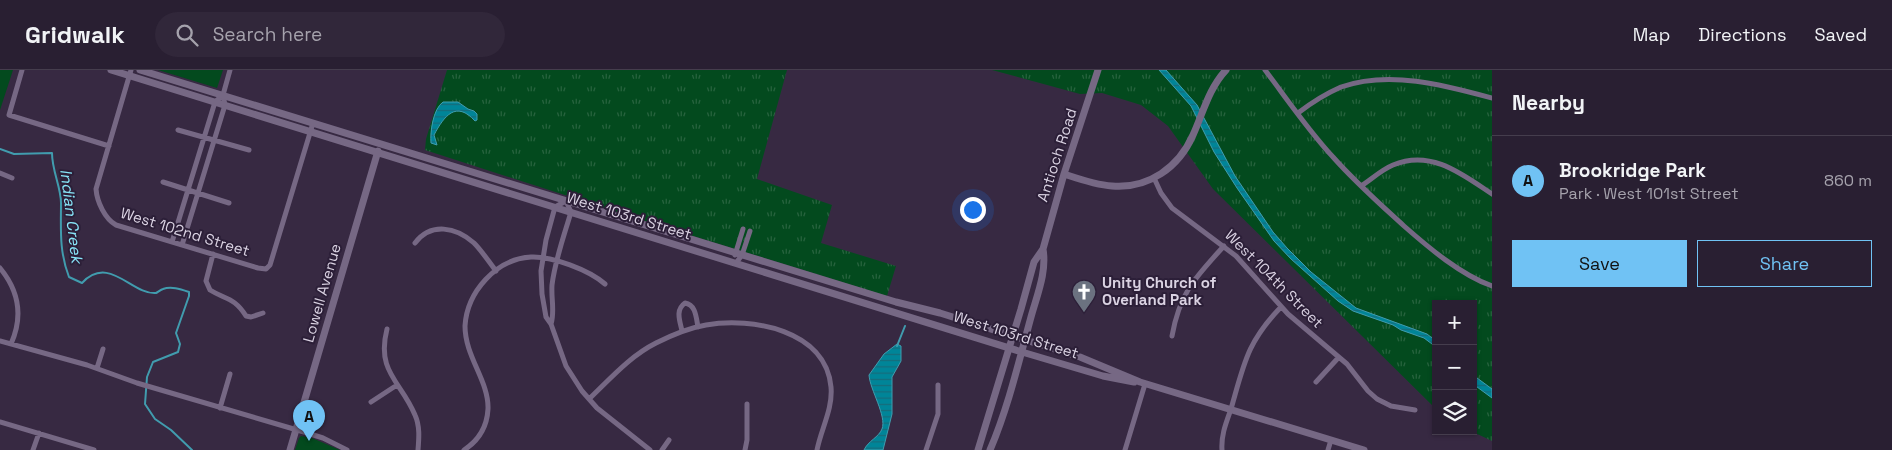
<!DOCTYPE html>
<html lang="en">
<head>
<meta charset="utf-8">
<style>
	:root { --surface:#291f32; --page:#31273a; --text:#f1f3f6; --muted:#a5a2ac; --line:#453d4d; --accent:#70c2f4 }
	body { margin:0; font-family:"Space Grotesk",sans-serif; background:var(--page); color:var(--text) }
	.controls { position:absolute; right:15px; bottom:15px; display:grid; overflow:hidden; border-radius:0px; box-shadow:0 1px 4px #0004 }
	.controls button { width:45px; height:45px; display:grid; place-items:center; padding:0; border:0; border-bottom:1px solid var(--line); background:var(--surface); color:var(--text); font:25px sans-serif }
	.you { position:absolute; left:972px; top:139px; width:18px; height:18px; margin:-12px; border:4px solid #fff; border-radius:50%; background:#1a73e8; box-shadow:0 0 0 8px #1a73e833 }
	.badge { display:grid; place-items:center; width:32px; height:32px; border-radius:50%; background:var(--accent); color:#111; font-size:16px; font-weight:700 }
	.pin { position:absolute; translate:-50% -41px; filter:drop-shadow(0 1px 2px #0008) }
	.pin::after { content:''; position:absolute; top:26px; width:18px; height:15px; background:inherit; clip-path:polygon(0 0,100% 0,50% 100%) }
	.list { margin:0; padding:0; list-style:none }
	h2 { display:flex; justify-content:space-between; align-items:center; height:65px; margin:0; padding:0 20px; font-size:21px }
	h2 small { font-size:16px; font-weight:400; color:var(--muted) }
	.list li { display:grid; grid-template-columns:32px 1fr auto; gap:15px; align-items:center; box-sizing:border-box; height:90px; padding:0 20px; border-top:1px solid var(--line) }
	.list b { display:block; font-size:19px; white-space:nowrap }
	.list p { margin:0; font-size:16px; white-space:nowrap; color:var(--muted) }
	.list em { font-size:16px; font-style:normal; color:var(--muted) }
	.actions { display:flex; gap:10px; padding:15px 20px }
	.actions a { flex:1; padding:11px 0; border:1px solid var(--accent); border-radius:0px; text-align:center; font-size:18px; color:var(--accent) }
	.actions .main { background:var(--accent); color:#111 }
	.icon { flex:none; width:28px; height:28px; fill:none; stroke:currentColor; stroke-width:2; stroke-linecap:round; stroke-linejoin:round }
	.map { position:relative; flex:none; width:1492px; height:380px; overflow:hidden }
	header { display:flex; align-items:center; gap:30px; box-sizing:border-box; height:70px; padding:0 25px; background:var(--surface); border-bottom:1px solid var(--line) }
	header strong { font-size:24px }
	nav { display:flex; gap:28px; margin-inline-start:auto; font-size:18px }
	.search { width:350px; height:45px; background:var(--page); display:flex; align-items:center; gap:12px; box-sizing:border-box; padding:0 18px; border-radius:28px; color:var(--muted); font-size:19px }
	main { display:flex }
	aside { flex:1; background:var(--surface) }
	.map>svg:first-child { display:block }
</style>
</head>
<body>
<header>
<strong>Gridwalk</strong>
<div class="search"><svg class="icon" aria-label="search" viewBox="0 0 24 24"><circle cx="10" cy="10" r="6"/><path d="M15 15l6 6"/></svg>Search here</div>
<nav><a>Map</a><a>Directions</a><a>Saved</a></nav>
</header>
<main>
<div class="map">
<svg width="1492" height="380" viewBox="0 0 1492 380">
	<defs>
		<pattern id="grass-tufts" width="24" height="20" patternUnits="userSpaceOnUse" patternTransform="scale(1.25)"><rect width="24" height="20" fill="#034a1e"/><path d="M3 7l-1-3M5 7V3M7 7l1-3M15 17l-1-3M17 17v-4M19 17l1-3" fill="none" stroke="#27633e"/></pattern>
		<pattern id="water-rules" width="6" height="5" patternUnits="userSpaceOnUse" patternTransform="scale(1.25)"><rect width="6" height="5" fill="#008598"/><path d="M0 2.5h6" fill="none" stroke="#176c7b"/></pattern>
	</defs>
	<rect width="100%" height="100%" fill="#372942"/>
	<!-- grass -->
	<path fill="url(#grass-tufts)" d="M447,0H787L757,109L832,135L821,173L896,196L887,226L664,157L425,80L426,69Z
		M992,0H1492V371L1471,361H1473V234H1436V339L1213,119L1168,56L1141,35L1102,23L1080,24Z"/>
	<!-- park -->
	<path fill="#034a1e" d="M0,0H13L0,40Z
		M158,0H223L217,18Z
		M301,366L312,368L340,380H295L299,368Z"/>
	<!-- water -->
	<path fill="url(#water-rules)" stroke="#419cae" d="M1159,0H1166L1197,35L1235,106L1273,162L1287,178L1311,202L1356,238L1427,264L1436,271V277L1424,268L1401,260L1393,255L1353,241L1338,231L1291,189L1274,171L1237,118L1214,82L1191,36Z
		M443,32H458L468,39L474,41L477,44V50L475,51C456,30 444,46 434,65L437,75L431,73C430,62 433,39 443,32Z
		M897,274L901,276V291L892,307V344L883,380H864C868,371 879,367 882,359C887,346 870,320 869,305L884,284Z
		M1473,305L1492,319V328L1473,314Z"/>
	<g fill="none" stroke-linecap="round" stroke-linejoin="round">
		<!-- stream -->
		<path stroke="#419cae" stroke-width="2" d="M0,79L14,84L52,83C52,101 61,117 61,133C61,159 59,181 69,207L82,213C109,184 132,225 156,223C158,222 160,220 163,219C171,216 180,219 189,222V226L176,263L180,274L178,282L153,292L147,307L145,334L155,349L171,360L192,380
			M897,276L905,256"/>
		<!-- street -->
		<path stroke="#766884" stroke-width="5" d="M22,0L9,45L109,76
			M131,0L96,119C97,132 105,149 116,155L258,198L266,199L270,195L313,53
			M1265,0C1287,29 1308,60 1333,87C1355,112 1380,134 1404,156C1429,178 1461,205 1492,216
			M1298,43C1311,33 1325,24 1341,17C1389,0 1444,15 1492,28
			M178,60L249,80
			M0,103L12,108
			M1154,108L1161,123L1172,138L1236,186L1288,244L1347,294L1368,321L1377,329L1391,336L1415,340
			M163,112L229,133
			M1361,116C1372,109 1381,100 1393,95C1431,79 1462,104 1492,124
			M172,172L215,32L223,25
			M415,173C431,152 456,157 474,173C482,181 489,192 496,201
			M182,175L225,35L223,25L230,0
			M213,184L206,211L210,220C226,230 234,227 246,246L251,247L263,243
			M735,185L743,159
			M736,193L742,185L750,161
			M0,198C19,221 23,247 11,274
			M551,254C555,242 551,229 552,215C555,190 564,166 571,142L566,131L555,137L546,170L541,201L542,224L546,247L551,254L566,296L582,321L597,338L650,380
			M387,259C376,302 401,311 415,345C420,356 419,368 418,380
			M682,261C680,251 675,240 685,233C696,235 696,247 698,257
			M1172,266C1180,222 1195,208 1224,176
			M0,271L87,295L137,313L304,362L323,368L347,380
			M97,298L103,279
			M1316,312L1339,287
			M589,329C610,309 630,286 656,273C672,265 688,258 706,255C752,247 826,260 831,317C833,339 821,359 817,380
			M371,332L397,315
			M220,338L230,304
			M0,352L94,380
			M33,380L39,363
			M464,380C478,371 487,357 488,339C489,311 465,287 465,256C467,222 496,189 531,187C552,186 589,200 605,214
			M662,380L669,370
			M745,380L747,370V334
			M926,380L938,344V315
			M1125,380L1145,314
			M1222,380C1221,365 1226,353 1231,339C1244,294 1247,272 1281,237
			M1328,380L1331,370"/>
		<!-- secondary -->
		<path stroke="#766884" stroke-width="7" d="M111,0L1022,282L1103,306L1134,312
			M140,0L896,232L940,243L1080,287L1140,312L1364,380
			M1064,104C1079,109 1096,115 1112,116C1149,119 1179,97 1193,65C1203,43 1209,18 1226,0
			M290,380L378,81
			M978,380L1021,239L1034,192L1043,179
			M990,380C1008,338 1019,291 1031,247C1037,225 1047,202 1043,179L1064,104L1098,0"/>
	</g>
	<!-- icons -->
	<defs>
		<symbol id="church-pin" viewBox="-11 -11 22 30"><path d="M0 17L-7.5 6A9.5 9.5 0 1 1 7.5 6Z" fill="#6b7280" stroke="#2c1f38"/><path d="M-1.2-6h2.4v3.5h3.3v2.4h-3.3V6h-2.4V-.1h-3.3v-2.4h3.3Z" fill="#fff"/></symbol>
	</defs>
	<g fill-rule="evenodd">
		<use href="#church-pin" x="1070" y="208" width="28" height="38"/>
	</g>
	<g text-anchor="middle" stroke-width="4" stroke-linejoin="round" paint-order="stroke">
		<!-- street labels -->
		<g font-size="15" fill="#dad2e2" stroke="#2c1f38">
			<text transform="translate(1057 85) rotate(-72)" y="5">Antioch Road</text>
			<text transform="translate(629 146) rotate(17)" y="5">West 103rd Street</text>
			<text transform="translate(185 162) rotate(17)" y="5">West 102nd Street</text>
			<text transform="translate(1274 209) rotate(45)" y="5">West 104th Street</text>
			<text transform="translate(322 223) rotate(-74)" y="5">Lowell Avenue</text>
			<text transform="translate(1016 265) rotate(17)" y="5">West 103rd Street</text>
		</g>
		<!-- poi labels -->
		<g font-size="15" font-weight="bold" fill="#dad2e2" stroke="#2c1f38" text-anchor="start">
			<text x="1102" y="218">Unity Church of<tspan x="1102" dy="17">Overland Park</tspan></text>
		</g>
		<!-- water labels -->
		<g font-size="16" font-style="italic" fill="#88e5f8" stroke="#2c1f38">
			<text transform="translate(72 146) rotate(83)" y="6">Indian Creek</text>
		</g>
	</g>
</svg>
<div class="controls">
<button>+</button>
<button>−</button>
<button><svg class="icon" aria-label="layers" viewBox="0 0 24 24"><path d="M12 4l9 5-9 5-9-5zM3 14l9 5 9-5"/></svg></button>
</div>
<div class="you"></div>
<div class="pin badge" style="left:309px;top:371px">A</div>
</div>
<aside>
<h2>Nearby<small></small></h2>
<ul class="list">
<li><span class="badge">A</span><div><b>Brookridge Park</b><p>Park · West 101st Street</p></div><em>860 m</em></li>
</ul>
<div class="actions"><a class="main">Save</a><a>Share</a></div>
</aside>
</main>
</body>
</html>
